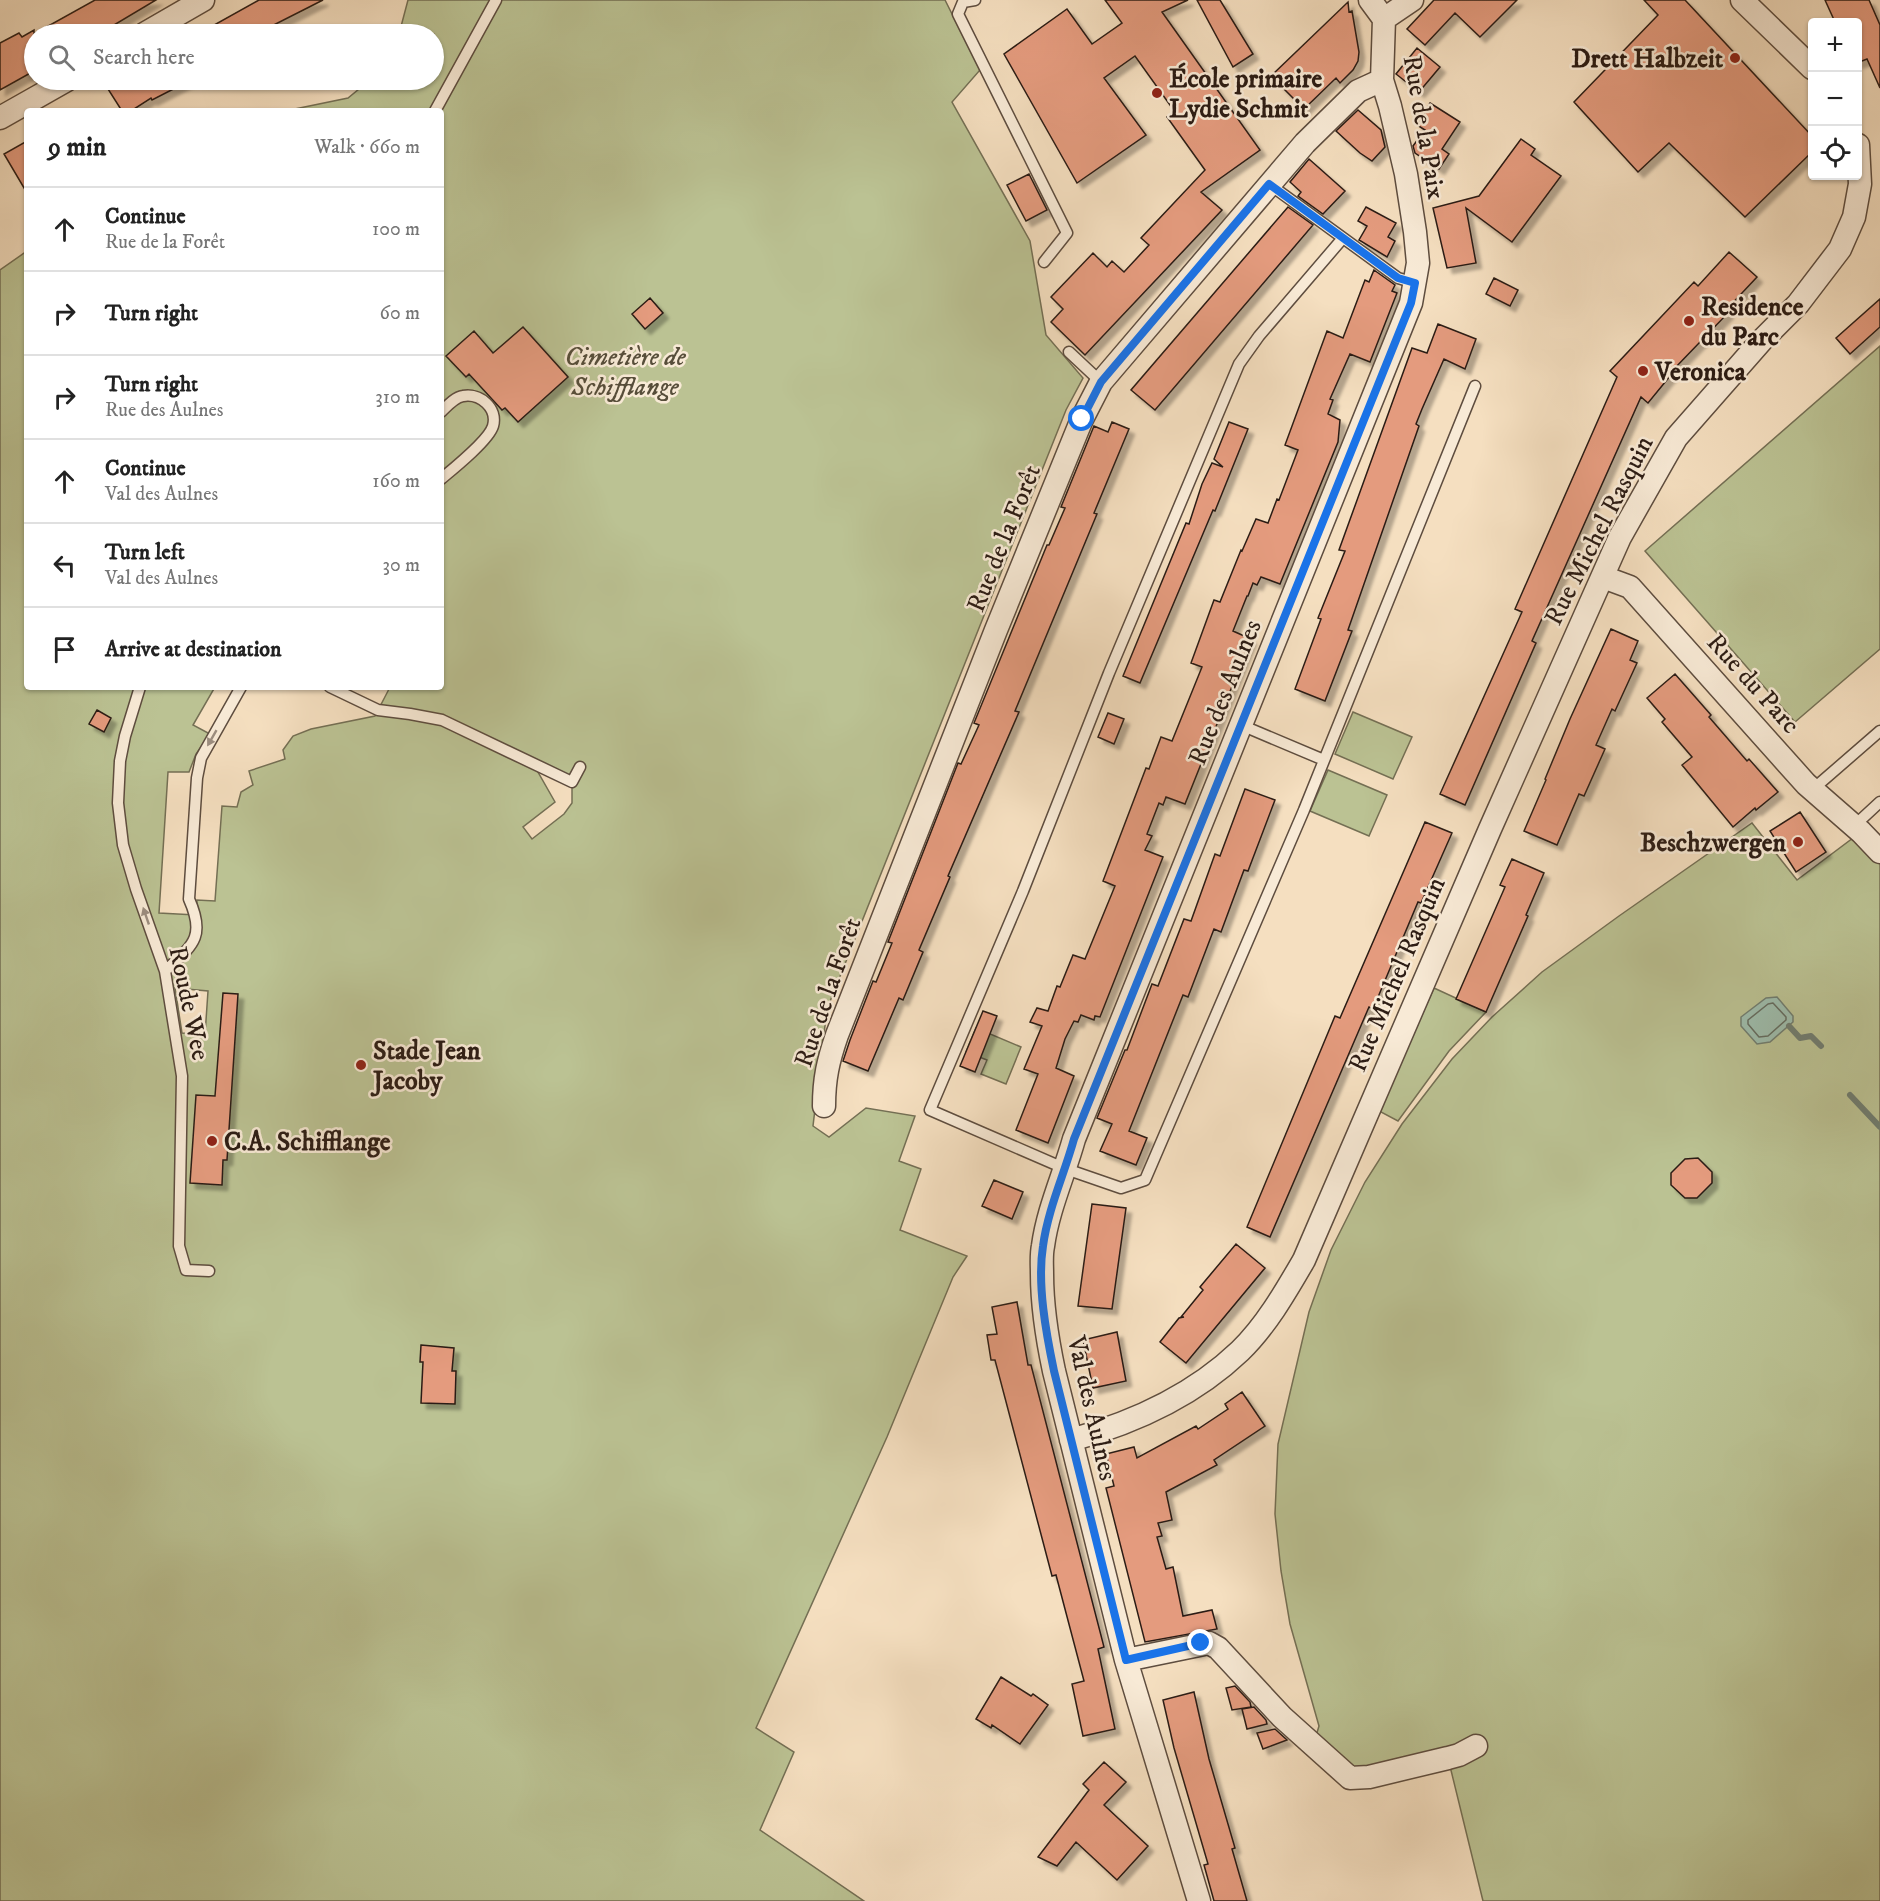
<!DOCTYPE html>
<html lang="en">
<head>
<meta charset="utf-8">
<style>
	:root { --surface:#fff; --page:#f2f2f2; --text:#222; --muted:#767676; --line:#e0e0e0 }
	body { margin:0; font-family:"IM FELL DW Pica",serif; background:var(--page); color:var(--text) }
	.controls { position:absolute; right:18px; top:18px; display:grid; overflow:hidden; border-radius:6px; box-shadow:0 2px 4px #0004 }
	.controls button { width:54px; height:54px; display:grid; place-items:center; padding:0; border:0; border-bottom:2px solid var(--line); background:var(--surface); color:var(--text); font:30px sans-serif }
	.stop { position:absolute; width:18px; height:18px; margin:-14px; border:4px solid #1a73e8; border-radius:50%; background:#fff }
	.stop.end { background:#1a73e8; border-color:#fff; box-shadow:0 2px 6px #0008 }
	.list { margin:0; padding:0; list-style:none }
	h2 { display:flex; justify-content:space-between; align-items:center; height:78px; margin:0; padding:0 24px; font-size:26px }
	h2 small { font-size:20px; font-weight:400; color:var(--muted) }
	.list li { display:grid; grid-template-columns:39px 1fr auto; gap:18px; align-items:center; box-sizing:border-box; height:84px; padding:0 24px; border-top:2px solid var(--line) }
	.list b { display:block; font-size:22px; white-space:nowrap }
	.list p { margin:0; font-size:20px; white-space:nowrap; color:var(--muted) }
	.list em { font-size:20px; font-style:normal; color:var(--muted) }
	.icon { flex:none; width:33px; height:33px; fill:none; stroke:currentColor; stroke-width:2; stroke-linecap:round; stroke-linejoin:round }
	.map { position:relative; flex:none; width:1880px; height:1901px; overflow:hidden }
	.search { position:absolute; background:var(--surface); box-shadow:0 2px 4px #0004; left:24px; top:24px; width:420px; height:66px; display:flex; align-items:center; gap:15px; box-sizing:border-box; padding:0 21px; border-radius:33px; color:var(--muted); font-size:22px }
	.panel { position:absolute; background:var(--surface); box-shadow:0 2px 4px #0004; left:24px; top:108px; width:420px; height:582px; border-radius:6px }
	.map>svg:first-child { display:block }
</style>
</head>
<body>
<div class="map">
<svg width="1880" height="1901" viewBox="0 0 1880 1901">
	<defs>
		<filter id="shadow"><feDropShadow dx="5.5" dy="5.5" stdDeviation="1.5" flood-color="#0004"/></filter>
	</defs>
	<rect width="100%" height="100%" fill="#f5dfc0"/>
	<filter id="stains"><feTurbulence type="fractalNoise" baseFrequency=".00333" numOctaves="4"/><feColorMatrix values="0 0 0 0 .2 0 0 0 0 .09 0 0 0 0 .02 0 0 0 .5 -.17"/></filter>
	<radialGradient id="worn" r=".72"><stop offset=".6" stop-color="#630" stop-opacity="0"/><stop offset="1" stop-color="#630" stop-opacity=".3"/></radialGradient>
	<!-- green -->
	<path fill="#bbc293" stroke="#746f54" stroke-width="1.5" fill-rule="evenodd" d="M408,0H945L980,70L952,102L1030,241L1046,335L1083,378L1066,410L827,1009L813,1126L829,1137L866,1108L915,1116L899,1161L921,1169L900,1230L967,1256L953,1277L887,1437L756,1728L794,1752L760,1830L864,1901H0V270L27,251V687H215L193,725L210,734L196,754L189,772H168L159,913L196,915L197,900L215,901L222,806L237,807L241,792L253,785L249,771L285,759L283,750L293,736L311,729L375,716L389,689L387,687H441V111H285L348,98L370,80H434V34H399ZM534,765L572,782V803L564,814L532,839L523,827L555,802ZM175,988L208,991L205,1035L182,1033Z
		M1880,346V649L1795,722L1645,551Z
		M1353,712L1412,737L1393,779L1335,754Z
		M1328,770L1387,795L1369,836L1310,811Z
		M1752,823L1797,880L1861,832L1880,852V1901H1483L1448,1758L1369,1777L1313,1746L1319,1726L1290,1624L1281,1571L1275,1514L1278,1444L1309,1312L1331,1250L1365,1182L1402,1124L1452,1059L1492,1017L1542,972L1619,916Z
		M1434,988L1486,1012L1449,1051L1398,1121L1379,1111Z
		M976,1028L1021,1047L1006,1084L981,1074L987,1060L966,1052Z"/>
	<!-- water -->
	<path fill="#9dbdad" stroke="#707d70" stroke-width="1.5" d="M1777,997L1793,1016V1022L1770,1042L1757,1044L1741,1026V1017L1766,998Z"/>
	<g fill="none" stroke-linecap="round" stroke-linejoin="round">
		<!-- shore -->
		<path stroke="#646c60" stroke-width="1.5" d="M1773,1003L1786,1017V1020L1768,1036L1759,1037L1748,1024V1020L1768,1004Z"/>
		<!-- stream -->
		<path stroke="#707d70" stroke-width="6" d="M1789,1026L1800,1038L1811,1036L1821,1046
			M1850,1095L1880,1127"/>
	</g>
	<!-- building -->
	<path fill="#e49b7e" stroke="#2c1c14" stroke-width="1.5" filter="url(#shadow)" d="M95,0H156L99,34H34V71L0,90V43L19,33L22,37L34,30V34Z
		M259,0H323L256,34H198Z
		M1105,0H1188L1162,12L1260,150L1201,192L1222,210L1085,355L1051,322L1063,309L1051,297L1093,253L1107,267L1112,261L1124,272L1149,245L1141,238L1205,170L1167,117L1175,112L1135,56L1104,78L1146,135L1077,183L1004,54L1067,9L1092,44L1122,23Z
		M1197,0H1220L1253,54L1233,67Z
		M1434,0H1517L1480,37L1455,13L1425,45L1407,29Z
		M1644,0H1685L1812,136V152L1745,217L1669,143L1638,172L1574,102L1658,15Z
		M1825,0H1869L1880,25V88L1867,59L1857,63V22H1835Z
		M1348,2L1349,12L1352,11L1359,52L1358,61L1353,70L1340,83L1336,78L1304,109L1271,76Z
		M1417,48L1440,67L1419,92L1396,74Z
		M123,80H191L152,100L151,98L131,111H122L108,89Z
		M1430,103L1460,122L1442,149L1449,154L1439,169L1415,153L1413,146L1425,130L1417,125Z
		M1358,110L1381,130L1385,147L1372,161L1360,153L1336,131Z
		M1521,139L1535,149L1531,155L1561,176L1512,242L1466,208L1476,263L1447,268L1433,208L1479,196Z
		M27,141V193L4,154Z
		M1309,159L1345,191L1323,214L1298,196L1301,192L1290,182Z
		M1029,174L1047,210L1026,221L1007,185Z
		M1288,207L1313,225L1155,410L1131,390Z
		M1366,207L1396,223L1388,237L1395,241L1387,257L1359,240L1367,226L1358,221Z
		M1729,252L1757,277L1725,311L1728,313L1674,369L1675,370L1648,403L1641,397L1532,641L1536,643L1465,805L1440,794L1522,612L1515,609L1617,377L1610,371L1694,282L1698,286Z
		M1374,270L1395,285L1392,291L1397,293L1370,362L1350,354L1330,399L1333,400L1328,414L1340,420L1338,442L1280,584L1261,577L1257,585L1253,583L1248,596H1247L1233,631L1251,639L1185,804L1166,797L1163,805L1159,803L1147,834L1152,836L1145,850L1163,857L1100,1017L1095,1016L1094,1020L1081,1015L1078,1022L1074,1021L1065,1039L1056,1068L1074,1076L1048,1143L1016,1130L1038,1074L1024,1069L1042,1026L1030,1022L1037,1008L1048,1011L1057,986L1060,987L1073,955L1085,959L1115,886L1103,881L1146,768L1149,769L1161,737L1172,741L1202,667L1191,663L1214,600L1220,602L1241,550L1242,551L1256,519L1268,523L1277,499L1279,500L1298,450L1285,445L1327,331L1343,338L1365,280L1369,282Z
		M1494,278L1518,290L1510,306L1486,294Z
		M650,298L663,313L645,329L632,314Z
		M1880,299V327L1850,354L1836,338Z
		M1438,324L1476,339L1465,369L1444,359L1422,409L1416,424L1419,426L1348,630L1352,631L1325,701L1295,689L1321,619L1318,618L1345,551L1339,550L1412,348L1427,353Z
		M523,327L568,377L518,422L505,408L502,410L469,374L466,377L446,356L474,331L493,353Z
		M1112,422L1129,429L1094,513L1097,514L1015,711L1019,712L948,876L950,877L919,950L923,952L903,1000L899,998L868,1071L843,1061L850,1040L873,981L876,982L892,943L888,942L958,763L961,764L979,725L974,723L1047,545H1049L1065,508L1061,507L1094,426L1108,432Z
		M1229,422L1248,429L1215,511L1213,510L1140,683L1123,676L1186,523L1189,524L1202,484L1212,463L1223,467L1214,459Z
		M1611,629L1638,641L1630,660L1637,663L1615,711L1612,709L1596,745L1605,749L1584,796L1579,794L1557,845L1524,831L1546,780L1545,779L1570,719Z
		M1675,674L1711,715L1709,717L1747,761L1749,759L1778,792L1756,810L1755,808L1733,827L1682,765L1692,757L1662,722L1665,719L1647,698Z
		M97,710L111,718L104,732L89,724Z
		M1108,713L1124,719L1114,744L1098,737Z
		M1245,789L1275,800L1248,871L1244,870L1221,932L1214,929L1188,997L1183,995L1129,1131L1147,1138L1136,1165L1100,1151L1112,1124L1097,1118L1125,1050H1127L1152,984L1158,986L1184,919L1191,921L1215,854L1220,856Z
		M1800,812L1826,852L1796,872L1770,831Z
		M1425,822L1452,833L1421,903L1418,902L1373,1009L1369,1007L1270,1237L1247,1227L1335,1016L1340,1018Z
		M1512,859L1544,873L1526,915L1528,916L1486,1012L1456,999L1505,887L1500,885Z
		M223,993L238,994L227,1160H223L222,1185L190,1183L196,1095L215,1096Z
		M983,1011L997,1016L975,1072L960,1066Z
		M1698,1158L1712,1172V1183L1697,1198H1685L1671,1185V1173L1685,1159Z
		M994,1180L1023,1192L1012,1219L982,1206Z
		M1092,1204L1126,1208L1112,1309L1078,1306Z
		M1236,1244L1265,1268L1186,1363L1160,1342L1179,1318L1184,1317H1181L1203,1290L1200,1287Z
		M1017,1302L1028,1365H1031L1104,1647L1098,1649L1115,1729L1083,1736L1072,1684L1084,1681L1056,1575L1052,1576L995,1360H991L987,1335L997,1334L992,1307Z
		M1117,1332L1126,1381L1093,1388L1083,1340Z
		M421,1345L454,1348L452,1371H456L455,1404L421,1403L423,1362H420Z
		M1242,1392L1265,1426L1214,1460L1217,1465L1166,1492L1172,1520L1158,1523L1162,1536L1157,1537L1166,1569L1173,1567L1183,1616L1212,1610L1217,1629L1145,1642L1106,1488L1114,1486L1106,1454L1134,1447L1137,1458L1196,1426L1198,1429L1228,1409L1225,1404Z
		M1001,1677L1031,1696L1033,1694L1048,1705L1020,1744L992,1725L991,1728L976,1719Z
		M1235,1686L1250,1702L1251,1707L1232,1710L1226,1688Z
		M1194,1692L1209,1759L1235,1848L1232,1849L1247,1901H1214L1204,1865L1208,1864L1174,1748L1163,1700Z
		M1254,1707L1266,1720L1267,1724L1247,1729L1242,1709Z
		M1275,1729L1287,1740L1263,1749L1257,1733Z
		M1104,1762L1126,1782L1104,1805L1148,1846L1117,1880L1076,1842L1057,1866L1038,1857L1089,1790L1083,1784Z"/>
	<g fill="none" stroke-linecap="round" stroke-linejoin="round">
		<defs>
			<path id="service" d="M975,0L963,2L958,14L1067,233L1044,262
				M435,111L496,0
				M1269,184L1398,278L1415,283
				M1343,238L1259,336L1239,364L1109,673L1023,891L930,1110L1066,1169L1121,1188L1145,1180L1304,810L1475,386
				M1069,352L1101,382
				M441,412C447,406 455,397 463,396C480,393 498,408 493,426C489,440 453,469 441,479
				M140,687L125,736L120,761L118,803L123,845L136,889L165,971L182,1076L179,1246L186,1270L209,1271
				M330,687L378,710L410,714L442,720L572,782L580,767
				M1241,725L1324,760
				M1812,790L1880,731
				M1854,826L1880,802
				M165,971C193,945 206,937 189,899L197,778L201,758L241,687"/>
			<path id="minor" d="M1742,0L1812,68
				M1384,19L1412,0
				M144,34L203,0
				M0,118L67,80
				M1603,577L1630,587L1806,784L1861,832L1880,852
				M824,1106C824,1079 828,1061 837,1035L996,630L1082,419L1101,382L1305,143L1358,91L1382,80
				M1071,1440C1133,1423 1193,1396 1240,1351C1266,1326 1286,1291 1304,1260L1490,829L1620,537L1676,438L1762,340L1798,304L1840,249L1854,217L1860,184L1858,145
				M1126,1660L1209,1643L1218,1648L1282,1717L1350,1778L1369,1777L1448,1758L1459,1755L1476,1746
				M1199,1901L1126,1660L1054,1371C1047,1338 1042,1307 1042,1274C1042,1265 1041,1255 1043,1246C1048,1209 1064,1175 1074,1139L1411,303L1418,263L1415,232L1406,174L1390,106L1382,80L1384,19L1370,0"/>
		</defs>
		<!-- service casing -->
		<use href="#service" stroke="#5e4d3f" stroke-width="13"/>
		<!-- minor casing -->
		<use href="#minor" stroke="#5e4d3f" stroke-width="25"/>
		<!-- service -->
		<use href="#service" stroke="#f8ead6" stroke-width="10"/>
		<!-- minor -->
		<use href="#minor" stroke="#f8ead6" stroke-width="22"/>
	</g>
	<!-- one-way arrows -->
	<defs><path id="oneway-solid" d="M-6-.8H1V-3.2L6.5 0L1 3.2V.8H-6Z" transform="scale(1.5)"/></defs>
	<g fill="#9c8d7f">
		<use href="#oneway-solid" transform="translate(212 738) rotate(120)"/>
		<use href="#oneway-solid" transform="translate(146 916) rotate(-109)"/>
	</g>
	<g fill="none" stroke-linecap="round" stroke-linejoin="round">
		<!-- route -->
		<path stroke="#1a73e8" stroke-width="8" d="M1082,419L1101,382L1269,184L1398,278L1415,283L1411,303L1074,1139C1064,1175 1048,1209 1043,1246C1037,1284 1046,1333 1054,1371L1126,1660L1201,1643"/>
	</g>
	<!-- markers -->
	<g fill="#8f2418" stroke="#f8ead6" stroke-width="2">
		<circle cx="1735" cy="58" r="6"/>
		<circle cx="1157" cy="93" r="6"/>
		<circle cx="1689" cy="321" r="6"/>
		<circle cx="1643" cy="371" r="6"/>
		<circle cx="1798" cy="842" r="6"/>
		<circle cx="361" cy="1065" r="6"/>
		<circle cx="212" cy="1141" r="6"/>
	</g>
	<g text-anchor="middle" stroke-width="5" stroke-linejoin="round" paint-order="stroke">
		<!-- poi labels -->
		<g font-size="26" font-weight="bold" fill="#2c1c14" stroke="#f8ead6" text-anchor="start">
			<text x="1723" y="67" text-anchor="end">Drett Halbzeit</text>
			<text x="1169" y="87">École primaire<tspan x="1169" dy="30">Lydie Schmit</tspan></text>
			<text x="1701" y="315">Residence<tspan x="1701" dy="30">du Parc</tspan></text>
			<text x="1655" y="380">Veronica</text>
			<text x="1786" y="851" text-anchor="end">Beschzwergen</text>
			<text x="373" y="1059">Stade Jean<tspan x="373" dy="30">Jacoby</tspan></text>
			<text x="224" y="1150">C.A. Schifflange</text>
		</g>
		<!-- street labels -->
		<g font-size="26" fill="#2c1c14" stroke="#f8ead6">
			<text transform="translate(1425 127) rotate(80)" y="9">Rue de la Paix</text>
			<text transform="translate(1598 530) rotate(-63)" y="9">Rue Michel Rasquin</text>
			<text transform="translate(1003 538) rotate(-68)" y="9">Rue de la Forêt</text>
			<text transform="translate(1754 683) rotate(48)" y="9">Rue du Parc</text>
			<text transform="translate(1224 692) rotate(-68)" y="9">Rue des Aulnes</text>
			<text transform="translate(1396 974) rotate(-67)" y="9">Rue Michel Rasquin</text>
			<text transform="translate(827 992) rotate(-71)" y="9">Rue de la Forêt</text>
			<text transform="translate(190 1003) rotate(78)" y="9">Roude Wee</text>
			<text transform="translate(1093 1408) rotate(77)" y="9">Val des Aulnes</text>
		</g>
		<!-- park labels -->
		<g font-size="26" font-style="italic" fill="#574e3a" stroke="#f8ead6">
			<text x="625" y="365">Cimetière de<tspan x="625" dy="30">Schifflange</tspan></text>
		</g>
	</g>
	<rect width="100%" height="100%" filter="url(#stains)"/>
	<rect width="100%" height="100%" fill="url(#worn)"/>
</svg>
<div class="controls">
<button>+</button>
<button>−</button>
<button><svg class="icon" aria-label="locate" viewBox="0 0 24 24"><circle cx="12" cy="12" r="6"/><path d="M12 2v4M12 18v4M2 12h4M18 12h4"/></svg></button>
</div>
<div class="stop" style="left:1082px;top:419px"></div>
<div class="stop end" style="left:1201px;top:1643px"></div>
<div class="search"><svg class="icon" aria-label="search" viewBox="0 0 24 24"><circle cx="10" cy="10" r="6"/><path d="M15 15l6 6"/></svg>Search here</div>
<section class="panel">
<h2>9 min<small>Walk · 660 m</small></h2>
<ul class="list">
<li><svg class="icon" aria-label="ahead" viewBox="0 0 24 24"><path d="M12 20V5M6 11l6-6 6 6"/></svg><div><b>Continue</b><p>Rue de la Forêt</p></div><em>100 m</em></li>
<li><svg class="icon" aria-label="right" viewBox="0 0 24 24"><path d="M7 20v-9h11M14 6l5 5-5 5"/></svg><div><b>Turn right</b></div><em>60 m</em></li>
<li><svg class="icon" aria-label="right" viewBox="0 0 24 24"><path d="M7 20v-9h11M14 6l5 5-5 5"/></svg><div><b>Turn right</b><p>Rue des Aulnes</p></div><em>310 m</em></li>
<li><svg class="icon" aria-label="ahead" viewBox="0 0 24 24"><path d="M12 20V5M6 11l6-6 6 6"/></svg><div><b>Continue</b><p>Val des Aulnes</p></div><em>160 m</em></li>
<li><svg class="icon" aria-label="left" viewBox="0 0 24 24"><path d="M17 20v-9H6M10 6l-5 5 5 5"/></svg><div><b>Turn left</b><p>Val des Aulnes</p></div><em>30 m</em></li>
<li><svg class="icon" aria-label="arrive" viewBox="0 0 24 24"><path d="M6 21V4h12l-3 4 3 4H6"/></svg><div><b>Arrive at destination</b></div></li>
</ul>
</section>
</div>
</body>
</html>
